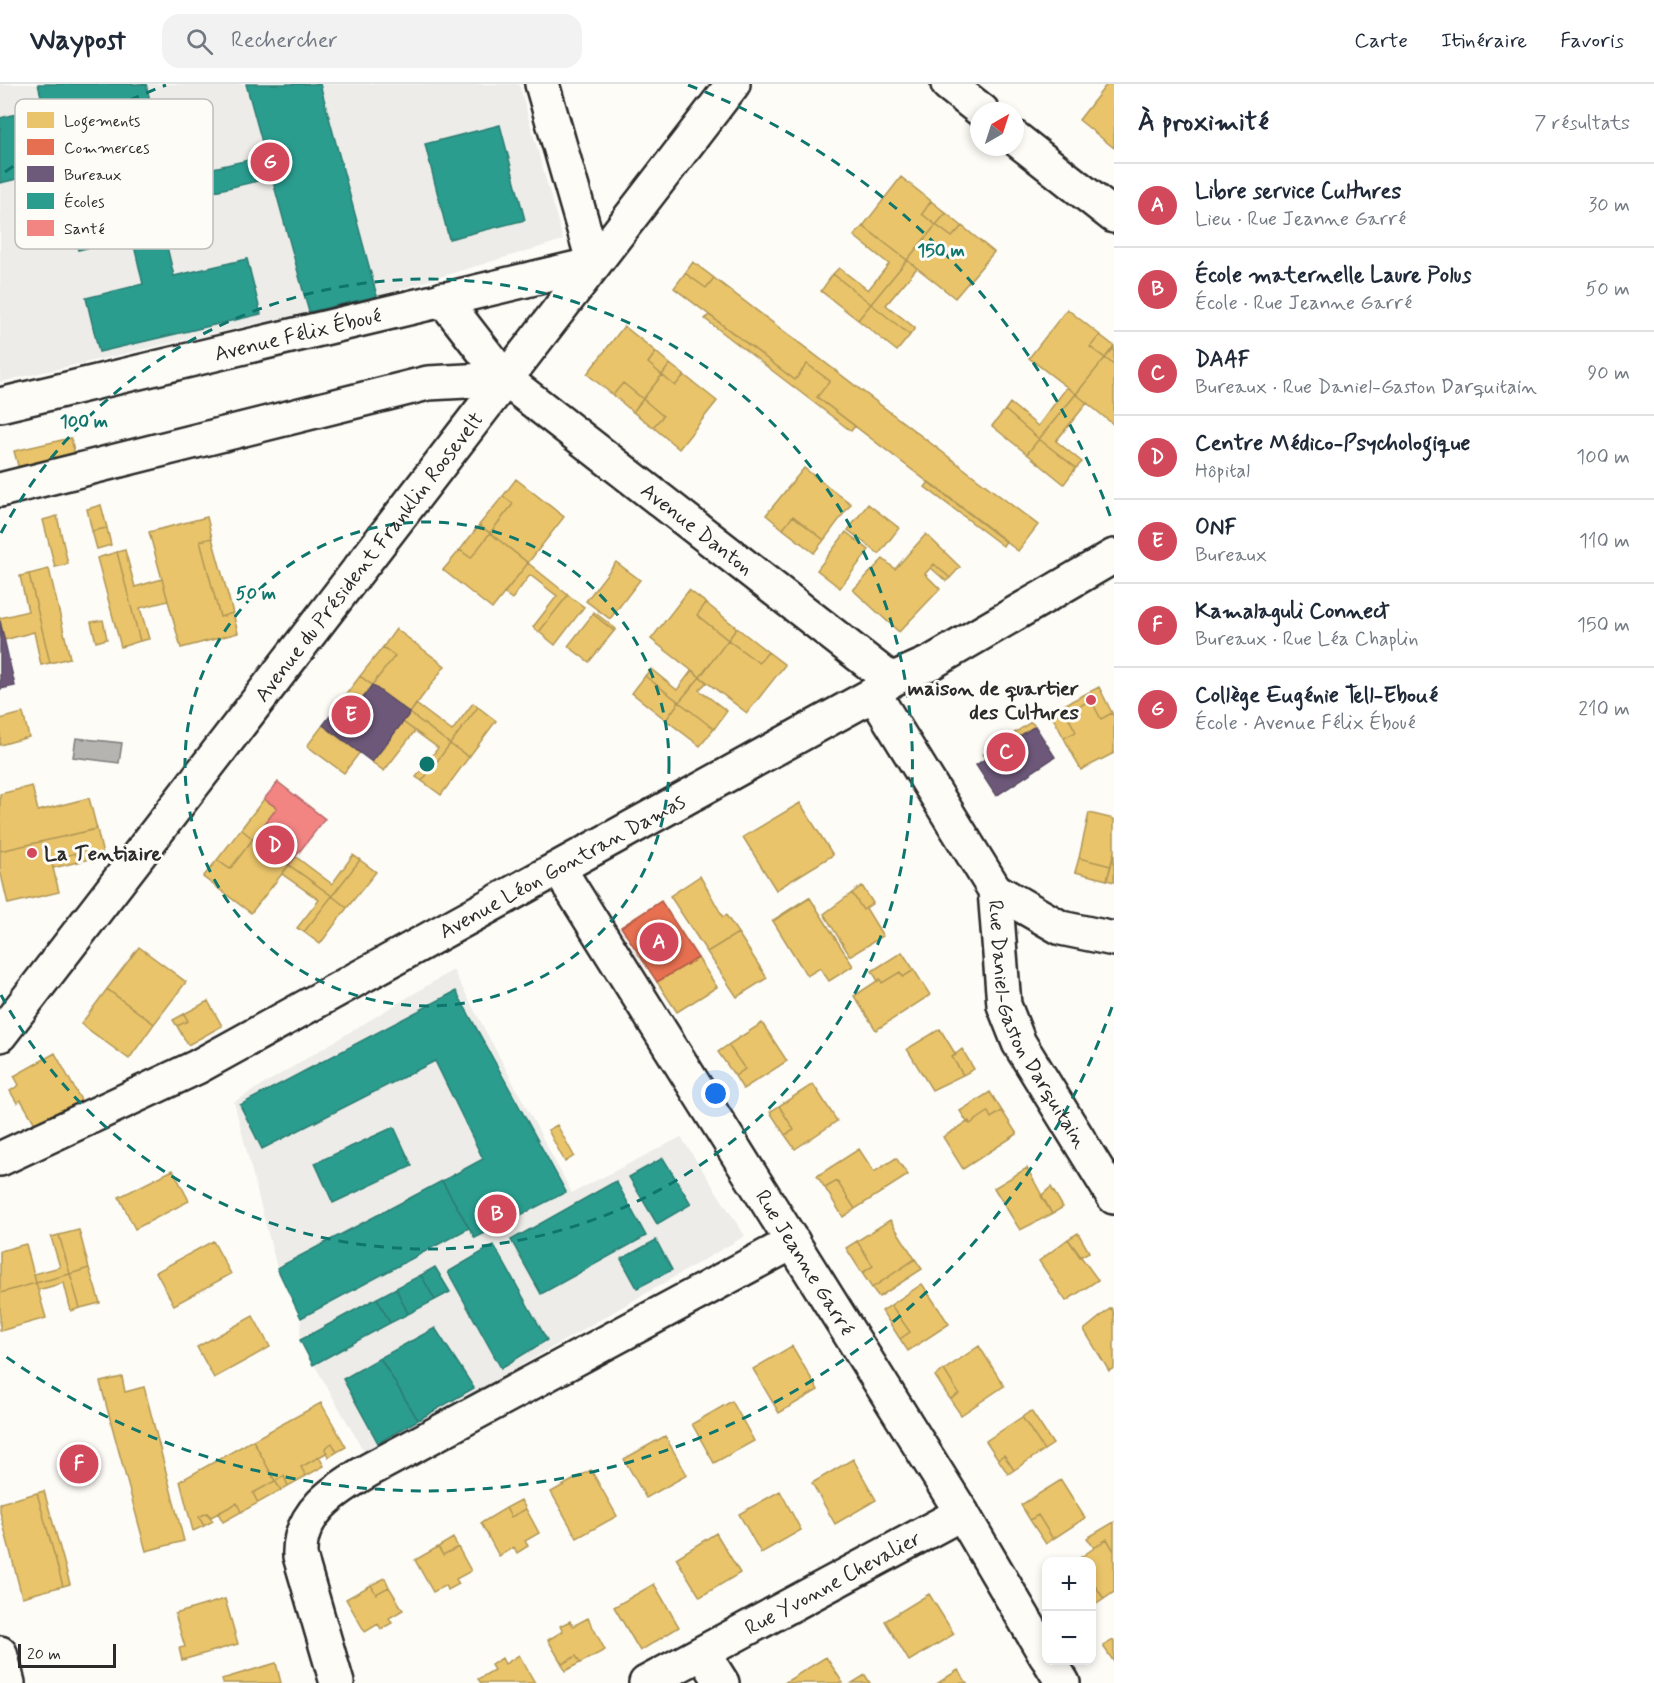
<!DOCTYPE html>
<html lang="fr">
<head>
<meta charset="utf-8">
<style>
	:root { --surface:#fff; --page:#f2f2f3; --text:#1f2937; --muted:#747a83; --line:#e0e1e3; --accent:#d1495b }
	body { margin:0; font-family:Mynerve,sans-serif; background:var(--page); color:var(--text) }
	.controls { position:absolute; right:18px; bottom:18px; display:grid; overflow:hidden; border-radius:12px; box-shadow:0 3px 9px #0003 }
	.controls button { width:54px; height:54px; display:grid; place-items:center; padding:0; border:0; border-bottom:2px solid var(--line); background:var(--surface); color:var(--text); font:30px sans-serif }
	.compass { position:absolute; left:970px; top:18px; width:54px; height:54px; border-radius:50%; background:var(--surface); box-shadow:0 3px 9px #0003; rotate:39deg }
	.scale { position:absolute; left:18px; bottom:15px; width:98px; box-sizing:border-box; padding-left:6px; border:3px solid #2b2b2b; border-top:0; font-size:16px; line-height:21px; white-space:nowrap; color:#2b2b2b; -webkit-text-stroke:4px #fdfcf7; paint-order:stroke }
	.you { position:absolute; left:716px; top:1010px; width:21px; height:21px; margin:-15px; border:4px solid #fff; border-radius:50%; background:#1a73e8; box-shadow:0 0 0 9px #1a73e833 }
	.badge { display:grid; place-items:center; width:39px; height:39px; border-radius:50%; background:var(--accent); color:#fff; font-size:20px; font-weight:700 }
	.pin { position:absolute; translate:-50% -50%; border:3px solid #fff; box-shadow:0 2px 6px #0006 }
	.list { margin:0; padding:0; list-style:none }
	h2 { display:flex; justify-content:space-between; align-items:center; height:78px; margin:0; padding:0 24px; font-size:26px }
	h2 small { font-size:20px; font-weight:400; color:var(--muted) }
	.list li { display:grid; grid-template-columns:39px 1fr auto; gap:18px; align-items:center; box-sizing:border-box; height:84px; padding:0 24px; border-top:2px solid var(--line) }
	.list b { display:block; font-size:22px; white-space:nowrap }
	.list p { margin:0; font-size:20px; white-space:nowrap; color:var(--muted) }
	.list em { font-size:20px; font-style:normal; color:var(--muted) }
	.icon { flex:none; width:33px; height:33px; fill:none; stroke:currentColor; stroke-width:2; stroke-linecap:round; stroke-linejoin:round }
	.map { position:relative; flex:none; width:1114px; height:1599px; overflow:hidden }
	header { display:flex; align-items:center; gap:36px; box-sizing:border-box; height:84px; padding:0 30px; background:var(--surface); border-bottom:2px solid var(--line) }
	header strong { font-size:28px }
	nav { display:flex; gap:33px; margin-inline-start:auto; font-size:21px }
	.search { width:420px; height:54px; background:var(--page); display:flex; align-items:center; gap:15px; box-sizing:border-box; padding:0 21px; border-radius:18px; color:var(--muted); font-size:22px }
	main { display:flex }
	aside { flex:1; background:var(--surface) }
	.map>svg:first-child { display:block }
</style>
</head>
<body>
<header>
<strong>Waypost</strong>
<div class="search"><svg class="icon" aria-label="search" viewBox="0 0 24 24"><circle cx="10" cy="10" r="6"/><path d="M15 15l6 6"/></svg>Rechercher</div>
<nav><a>Carte</a><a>Itinéraire</a><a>Favoris</a></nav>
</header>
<main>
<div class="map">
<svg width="1114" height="1599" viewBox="0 0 1114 1599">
	<rect width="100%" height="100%" fill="#fdfcf7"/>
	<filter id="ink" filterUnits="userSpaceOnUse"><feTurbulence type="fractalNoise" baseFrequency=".0167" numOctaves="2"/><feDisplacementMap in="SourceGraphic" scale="12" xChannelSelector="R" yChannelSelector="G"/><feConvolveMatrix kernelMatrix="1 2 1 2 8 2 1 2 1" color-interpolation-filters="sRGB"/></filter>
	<g filter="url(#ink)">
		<!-- built -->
		<path fill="#edece8" d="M0,0H519L563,156L377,212L0,298Z
			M453,886L572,1109L681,1053L745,1152L366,1371L300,1256L301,1234L277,1184L234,1018Z"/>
		<!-- water -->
		<path fill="#b5b4b1" stroke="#7e7d7b" stroke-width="1.5" d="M76,654L122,659L119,679L73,673Z"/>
		<!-- homes -->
		<path fill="#e9c46a" stroke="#b09657" stroke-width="1.5" d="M1107,0H1114V64L1079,36Z
			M901,93L931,117L922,130L936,141L907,176L863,142Z
			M931,117L946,129L936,141L922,130Z
			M946,129L962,142L952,153L936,141Z
			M936,141L952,153L962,142L994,168L955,214L907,176Z
			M863,142L907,176L871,220L833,190L839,184L868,206L889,180L854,152Z
			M907,176L917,184L886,221L915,244L910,251L871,220Z
			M693,178L714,194L706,204L685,189Z
			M685,189L706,204L714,194L1038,441L1018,467L817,313L830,297L807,280L795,296L674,204Z
			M833,190L871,220L858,236L821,207Z
			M871,220L910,251L897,267L858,236Z
			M1067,225L1100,251L1090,263L1105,274L1076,310L1029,274Z
			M709,231L795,296L807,280L830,297L817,313L855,342L851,347L705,235Z
			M624,242L656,268L648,279L662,291L643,315L623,299L613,311L587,290Z
			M1100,251L1114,262L1105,274L1090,263Z
			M1114,264V281L1105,274Z
			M656,268L670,280L662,291L648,279Z
			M1105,274L1114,281V341L1076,310Z
			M670,280L684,291L675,302L662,291Z
			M662,291L675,302L684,291L717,317L679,365L653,343L663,332L643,315Z
			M623,299L643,315L633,328L613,311Z
			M1067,303L1076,310L1039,355L1005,326L1010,319L1038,342Z
			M1076,310L1087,319L1056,357L1082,378L1076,384L1039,355Z
			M643,315L663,332L653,343L633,328Z
			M1005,326L1039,355L1027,370L992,342Z
			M71,354L75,371L19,385L14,367Z
			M1039,355L1076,384L1064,400L1027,370Z
			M804,384L851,420L824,456L793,432L783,445L766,431Z
			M516,395L564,433L528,479L490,449L513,420L503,412Z
			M929,398L1006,457L1003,462L925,403Z
			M503,412L513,420L490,449L479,441Z
			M868,420L899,444L879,470L848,446Z
			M101,421L107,444L92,447L87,425Z
			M57,432L68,480L55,483L43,436Z
			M793,432L824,456L814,469L783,445Z
			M207,433L212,454L200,457L220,533L233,529L238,549L181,564L149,448Z
			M479,441L490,449L471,474L460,466Z
			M107,444L111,461L97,465L92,447Z
			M846,448L869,466L840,504L817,486Z
			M490,449L528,479L492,525L443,486L460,466L471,474Z
			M926,450L960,483L950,494L934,480L925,490L940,505L899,548L853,506L883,475L895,485Z
			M212,454L233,529L220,533L200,457Z
			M125,466L135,503L162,495L168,517L140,524L149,555L140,557L117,468Z
			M117,468L140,557L121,563L97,474Z
			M616,478L640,496L610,535L586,517Z
			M528,479L568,511L539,548L533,543L557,512L530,491L512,515L504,509Z
			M934,480L950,494L946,497L931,484Z
			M49,485L70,574L50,579L29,490Z
			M29,490L50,579L41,581L34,548L4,556L0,537V534L28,527L20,492Z
			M689,506L706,519L697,531L728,556L700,593L651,555Z
			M568,511L584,523L555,561L539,548Z
			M706,519L737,544L728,556L697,531Z
			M594,528L616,545L614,547L593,530Z
			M593,530L614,547L589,578L568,562Z
			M103,536L107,555L96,558L91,538Z
			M737,544L768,568L759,579L728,556Z
			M396,545L445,582L410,629L372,601L395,572L383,563Z
			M728,556L759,579L768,568L785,581L747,629L700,593Z
			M383,563L395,572L372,601L360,592Z
			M651,585L677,606L692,586L700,593L679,618L645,592Z
			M360,592L372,601L348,634L336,624Z
			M645,592L679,618L666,636L632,609Z
			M700,593L707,598L699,606L727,627L714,645L679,618Z
			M1099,603L1112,629L1101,635L1091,616L1066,629L1076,648L1064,654L1050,628Z
			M1091,616L1101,635L1112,629L1114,633V669L1081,686L1064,654L1076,648L1066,629Z
			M679,618L714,645L700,662L666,636Z
			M473,619L478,623L450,660L410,629L416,620L452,647Z
			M478,623L496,637L469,673L450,660Z
			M23,629L29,653L0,661V635Z
			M410,629L450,660L422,697L416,693L438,664L403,638Z
			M403,638L415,647L384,687L372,678Z
			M1031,638L1035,642L986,674L983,670Z
			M323,641L360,668L344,689L307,662Z
			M450,660L469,673L441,711L422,697Z
			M32,702L38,727L89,714L97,745L0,767V710Z
			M264,715L277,724L253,755L241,745Z
			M800,719L833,771L776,806L743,753Z
			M1089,729L1114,735V768L1111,782L1079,774Z
			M97,745L103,771L78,778L76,769L51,776L59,808L8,820L0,786V767Z
			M241,745L253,755L230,785L217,776Z
			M253,755L289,781L251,829L203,793L217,776L230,785Z
			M1114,768V798L1107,796Z
			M76,769L78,778L53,784L51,776Z
			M353,771L360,776L332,812L289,781L296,773L332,800Z
			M1079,774L1111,782L1107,796L1075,788Z
			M360,776L376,788L347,824L332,812Z
			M289,781L332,812L304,848L297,844L319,816L282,790Z
			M700,792L723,833L726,831L738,849L707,868L670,812Z
			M862,802L873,819L863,826L852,809Z
			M852,809L863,826L866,824L883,852L850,872L824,830Z
			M332,812L347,824L320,860L304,848Z
			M809,813L810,814L772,837Z
			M810,814L853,882L829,897L820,884L807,892L773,837Z
			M738,849L767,894L737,913L707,868Z
			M139,863L186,898L154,940L107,905Z
			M902,868L914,886L903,893L900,888L882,899L880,895L878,897L872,887Z
			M698,874L717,903L677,928L657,898Z
			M914,886L930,911L876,946L854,912L880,895L882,899L900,888L903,893Z
			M107,905L154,940L129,975L81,940Z
			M208,917L222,942L188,961L177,942L188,937L184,930Z
			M184,930L188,937L177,942L173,936Z
			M762,939L787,977L743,1005L735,992L745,985L728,961Z
			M940,945L956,971L952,973L963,991L932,1006L907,965Z
			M728,961L745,985L735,992L718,968Z
			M962,965L974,985L963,991L952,973Z
			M55,969L82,1018L37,1043L21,1016L17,1019L10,1007L19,1001L14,992Z
			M813,1000L837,1037L795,1065L785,1051L794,1046L779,1022Z
			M990,1008L1002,1027L991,1034L988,1028L970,1040L967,1038L960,1027Z
			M779,1022L794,1046L785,1051L770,1028Z
			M1002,1027L1017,1050L963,1085L943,1053L969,1037L970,1040L988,1028L991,1034Z
			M557,1041L574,1072L565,1078L548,1046Z
			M859,1065L874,1088L896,1074L908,1091L855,1125L837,1097L825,1104L817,1092Z
			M1027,1084L1052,1130L1020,1146L994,1104Z
			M173,1086L189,1117L135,1145L119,1113Z
			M837,1097L855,1125L843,1133L825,1104Z
			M1051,1103L1063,1123L1052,1130L1041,1112Z
			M890,1136L915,1175L872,1204L862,1189L873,1182L857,1157Z
			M79,1146L89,1184L70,1190L59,1151Z
			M1078,1149L1089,1168L1080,1173L1068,1155Z
			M59,1151L70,1190L36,1199L34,1190L60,1183L51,1153Z
			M1068,1155L1098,1196L1066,1217L1039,1177Z
			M213,1157L231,1190L174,1221L156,1188Z
			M857,1157L873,1182L862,1189L846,1164Z
			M26,1160L36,1199L0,1209V1167Z
			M915,1175L922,1185L879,1213L872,1204Z
			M89,1184L100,1219L80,1224L70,1190Z
			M70,1190L80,1224L71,1227L64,1199L38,1206L36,1199Z
			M36,1199L46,1234L0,1247V1209Z
			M922,1200L949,1240L908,1267L900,1255L910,1248L891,1221Z
			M891,1221L910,1248L900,1255L882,1227Z
			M1111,1224L1114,1229V1284L1109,1287L1084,1246Z
			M253,1232L270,1263L214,1294L197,1263Z
			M792,1262L818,1306L779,1329L753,1285Z
			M979,1262L1004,1302L961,1331L950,1315L959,1310L944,1286Z
			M944,1286L959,1310L950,1315L935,1292Z
			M122,1293L125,1308L144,1303L184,1457L146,1467L100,1298Z
			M732,1317L754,1357L714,1379L692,1340Z
			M321,1319L346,1363L337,1368L332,1359L325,1364L326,1369L301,1383L306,1392L288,1402L284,1392L275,1397L253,1356Z
			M1031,1327L1053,1360L1044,1366L1022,1333Z
			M1022,1333L1044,1366L1014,1386L1004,1371L998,1375L986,1357Z
			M665,1352L687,1391L646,1414L624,1375Z
			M253,1356L275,1397L253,1409L258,1419L241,1428L237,1419L211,1433L207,1429L199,1433L204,1442L193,1447L180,1397Z
			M332,1359L337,1368L329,1373L325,1364Z
			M1004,1371L1014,1386L1008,1390L998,1375Z
			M319,1373L324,1382L306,1392L301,1383Z
			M853,1375L876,1416L835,1440L812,1399Z
			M591,1386L617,1432L577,1454L551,1408Z
			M284,1392L288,1402L281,1406L275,1397Z
			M1061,1396L1085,1434L1053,1455L1038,1431L1030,1436L1021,1421Z
			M275,1397L281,1406L258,1419L253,1409Z
			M44,1407L70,1500L63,1502L37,1409Z
			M780,1407L801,1446L761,1469L739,1430Z
			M37,1409L63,1502L22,1513L0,1428V1419Z
			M521,1416L526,1425L511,1433L506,1424Z
			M237,1419L241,1428L223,1438L218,1429Z
			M506,1424L511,1433L526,1425L539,1449L525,1457L528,1462L517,1469L514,1463L499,1472L481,1439Z
			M207,1429L213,1437L204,1442L199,1433Z
			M1038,1431L1053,1455L1046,1460L1030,1436Z
			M1114,1438V1467L1107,1455L1094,1464L1087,1454Z
			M716,1449L740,1489L700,1513L676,1474Z
			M453,1454L458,1463L443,1471L438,1463Z
			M1107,1455L1114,1467V1508L1104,1515L1092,1497V1478H1074Z
			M438,1463L443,1471L458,1463L471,1487L456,1495L459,1500L448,1506L446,1501L433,1508L415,1476Z
			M385,1494L389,1503L376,1510L371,1501Z
			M1092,1497L1104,1515L1095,1521L1092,1515Z
			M654,1500L679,1543L640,1567L614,1523Z
			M371,1501L376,1510L389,1503L403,1526L389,1534L392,1539L381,1545L378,1540L365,1548L346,1515Z
			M929,1510L954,1550L909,1577L885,1537Z
			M225,1515L238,1560L182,1576L179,1564L185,1563L175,1530Z
			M588,1534L605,1566L580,1579L576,1572L562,1580L548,1556L563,1547L560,1542L570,1537L573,1542Z
			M1113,1556L1114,1558V1578L1103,1562Z
			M519,1571L535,1599H481L478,1595L494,1586L491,1581L502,1574L505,1580Z
			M576,1572L580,1579L565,1587L562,1580Z
			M826,1573L843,1599H784Z
			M276,1579L281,1599H223L222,1595Z
			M958,1586L967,1599H938Z
			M865,1591L870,1599H852Z"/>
		<!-- shops -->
		<path fill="#e76f51" stroke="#af5b46" stroke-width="1.5" d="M661,817L698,874L657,898L621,843Z"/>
		<!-- offices -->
		<path fill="#6d597a" stroke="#594b62" stroke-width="1.5" d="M0,537L15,602L0,605Z
			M372,601L410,629L372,678L323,641L336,624L348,634Z
			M1035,642L1055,673L996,712L976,681Z"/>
		<!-- schools -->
		<path fill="#2a9d8f" stroke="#2a7b71" stroke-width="1.5" d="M38,0H146L169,94L266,72L271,94L176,116L182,142L163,146L174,192L247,175L261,230L99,268L86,214L143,200L132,153L78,166Z
			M246,0H320L377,212L309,228Z
			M16,30L30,92L0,99V34Z
			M500,41L525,136L449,155L425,60Z
			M456,907L566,1108L475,1154L442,1097L483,1075L435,977L262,1065L240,1021Z
			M394,1043L412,1082L333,1119L315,1079Z
			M663,1074L691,1120L657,1140L629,1093Z
			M442,1097L469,1144L301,1234L277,1184Z
			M616,1097L646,1152L541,1210L511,1156Z
			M656,1156L672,1186L637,1204L621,1175Z
			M494,1161L547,1256L501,1284L448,1188Z
			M435,1183L450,1208L435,1216L421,1191Z
			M421,1191L435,1216L408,1230L396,1204Z
			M396,1204L408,1230L390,1239L377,1214Z
			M377,1214L390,1239L313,1281L300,1256Z
			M435,1244L474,1304L418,1336L380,1274Z
			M380,1274L418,1336L378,1359L343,1295Z"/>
		<!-- health -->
		<path fill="#f28482" stroke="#b66968" stroke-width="1.5" d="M278,698L325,735L289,781L253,755L277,724L264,715Z"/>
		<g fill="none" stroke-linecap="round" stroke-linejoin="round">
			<defs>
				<g id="street">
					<path d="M948,0L982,27"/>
					<path d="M1015,54L1114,132"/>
					<path id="s1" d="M443,215L505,295L891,596"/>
					<path id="s2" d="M0,321L594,180L542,0"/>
					<path d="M0,406L428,299L505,295"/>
					<path id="s3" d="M874,610L995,806L1004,921L1019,959L1114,1113"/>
					<path id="s4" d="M559,785L962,1429L1046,1572"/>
					<path d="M995,806L1061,844L1114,855"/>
					<path id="s5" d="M0,951L733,0"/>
					<path d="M0,1569L8,1599"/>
					<path d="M703,1569L722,1599"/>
					<path d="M1049,1576L1063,1599"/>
					<path d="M337,1599L300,1472C298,1429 336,1405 369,1386L793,1158"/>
					<path id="s6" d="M646,1599L962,1429"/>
				</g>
				<g id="secondary">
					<path id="s7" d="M0,1075L197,983L874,610L891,596L932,578L1114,472"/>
				</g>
			</defs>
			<!-- street casing -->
			<use href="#street" stroke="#2b2b2b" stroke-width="38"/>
			<!-- secondary casing -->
			<use href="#secondary" stroke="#2b2b2b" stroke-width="38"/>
			<!-- street -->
			<use href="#street" stroke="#fdfcf7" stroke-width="33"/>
			<!-- secondary -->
			<use href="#secondary" stroke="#fdfcf7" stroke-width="33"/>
		</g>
	</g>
	<!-- distance rings -->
	<g fill="none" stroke="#0f766e" stroke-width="3" stroke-dasharray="10 8">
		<circle cx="427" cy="680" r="242"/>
		<path d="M1 449A485 485 0 1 1 1 911"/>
		<path d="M1112 923A727 727 0 0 1 5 1272M5 88A727 727 0 0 1 166 1M688 1A727 727 0 0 1 1112 437"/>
	</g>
	<!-- markers -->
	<g fill="#d1495b" stroke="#fdfcf7" stroke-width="2">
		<circle cx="1091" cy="616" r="6"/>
		<circle cx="32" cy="769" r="6"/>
	</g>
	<g text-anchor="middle" stroke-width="6" stroke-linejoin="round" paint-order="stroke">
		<!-- street labels -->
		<g font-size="21" fill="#2b2b2b" stroke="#fdfcf7">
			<text dy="7" stroke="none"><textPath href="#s2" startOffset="306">Avenue Félix Éboué</textPath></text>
			<text dy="7" stroke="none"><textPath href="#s1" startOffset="345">Avenue Danton</textPath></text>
			<text dy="7" stroke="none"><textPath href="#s5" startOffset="604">Avenue du Président Franklin Roosevelt</textPath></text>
			<text dy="7" stroke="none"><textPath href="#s7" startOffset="634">Avenue Léon Gontran Damas</textPath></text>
			<text dy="7" stroke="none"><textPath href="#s3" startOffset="374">Rue Daniel-Gaston Darquitain</textPath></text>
			<text dy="7" stroke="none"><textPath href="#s4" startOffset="464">Rue Jeanne Garré</textPath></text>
			<text dy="7" stroke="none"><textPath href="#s6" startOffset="212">Rue Yvonne Chevalier</textPath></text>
		</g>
		<!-- poi labels -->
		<g font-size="21" font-weight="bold" fill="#2b2b2b" stroke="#fdfcf7" text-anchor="end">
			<text x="1079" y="611">maison de quartier<tspan x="1079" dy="24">des Cultures</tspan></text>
			<text x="44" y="776" text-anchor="start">La Tentiaire</text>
		</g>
	</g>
	<!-- legend -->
	<rect x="15" y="15" width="198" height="150" rx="9" fill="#fdfcf7" stroke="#bebdba" stroke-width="1.5"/>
	<rect x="27" y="28" width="27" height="16" fill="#e9c46a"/>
	<rect x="27" y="55" width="27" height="16" fill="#e76f51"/>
	<rect x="27" y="82" width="27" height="16" fill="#6d597a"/>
	<rect x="27" y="109" width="27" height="16" fill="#2a9d8f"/>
	<rect x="27" y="136" width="27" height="16" fill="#f28482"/>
	<g font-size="16" fill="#2b2b2b">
		<text x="64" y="42">Logements</text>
		<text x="64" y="69">Commerces</text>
		<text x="64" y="96">Bureaux</text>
		<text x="64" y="123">Écoles</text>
		<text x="64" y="150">Santé</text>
	</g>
	<circle cx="427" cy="680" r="9" fill="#0f766e" stroke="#fdfcf7" stroke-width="3"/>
	<g font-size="18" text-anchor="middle" font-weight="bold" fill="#0f766e" stroke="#fdfcf7" stroke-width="6" stroke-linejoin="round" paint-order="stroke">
		<text x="941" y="172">150 m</text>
		<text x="84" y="343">100 m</text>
		<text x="256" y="515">50 m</text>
	</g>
</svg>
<div class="controls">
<button>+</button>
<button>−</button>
</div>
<svg class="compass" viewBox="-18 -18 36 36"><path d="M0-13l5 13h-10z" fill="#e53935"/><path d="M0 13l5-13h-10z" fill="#747a83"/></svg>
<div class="scale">20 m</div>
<div class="you"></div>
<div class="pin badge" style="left:659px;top:858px">A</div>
<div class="pin badge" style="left:497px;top:1130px">B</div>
<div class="pin badge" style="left:1006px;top:668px">C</div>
<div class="pin badge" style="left:275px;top:761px">D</div>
<div class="pin badge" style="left:351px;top:631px">E</div>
<div class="pin badge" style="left:79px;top:1380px">F</div>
<div class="pin badge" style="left:270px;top:78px">G</div>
</div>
<aside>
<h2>À proximité<small>7 résultats</small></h2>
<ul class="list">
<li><span class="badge">A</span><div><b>Libre service Cultures</b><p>Lieu · Rue Jeanne Garré</p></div><em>30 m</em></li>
<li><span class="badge">B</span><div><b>École maternelle Laure Polus</b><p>École · Rue Jeanne Garré</p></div><em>50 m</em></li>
<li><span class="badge">C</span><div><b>DAAF</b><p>Bureaux · Rue Daniel-Gaston Darquitain</p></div><em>90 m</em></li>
<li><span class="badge">D</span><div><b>Centre Médico-Psychologique</b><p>Hôpital</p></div><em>100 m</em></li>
<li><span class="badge">E</span><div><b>ONF</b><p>Bureaux</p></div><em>110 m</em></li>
<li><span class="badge">F</span><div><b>Kamalaguli Connect</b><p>Bureaux · Rue Léa Chaplin</p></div><em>150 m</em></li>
<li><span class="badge">G</span><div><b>Collège Eugénie Tell-Eboué</b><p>École · Avenue Félix Éboué</p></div><em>210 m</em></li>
</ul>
</aside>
</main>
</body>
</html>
